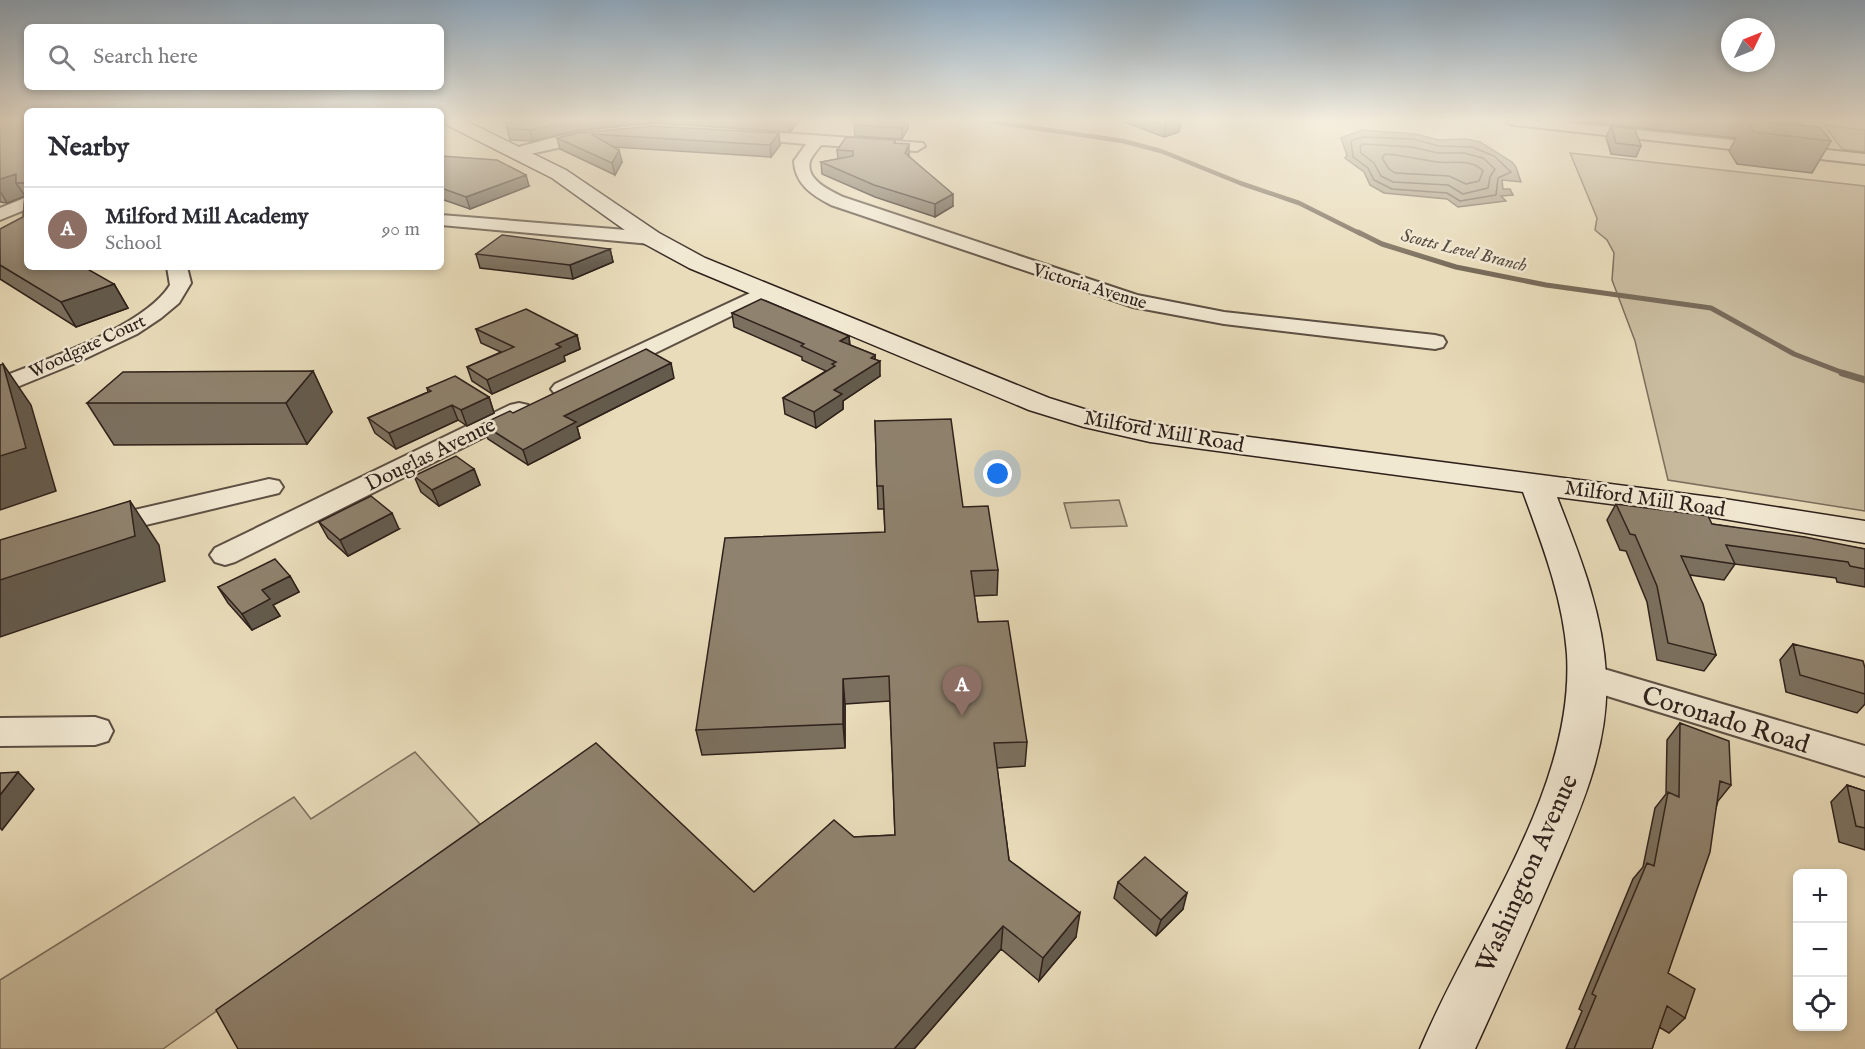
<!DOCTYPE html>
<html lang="en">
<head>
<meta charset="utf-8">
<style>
	:root { --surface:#fff; --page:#f2f2f3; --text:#2b2b33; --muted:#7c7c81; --line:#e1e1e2; --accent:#8f2418 }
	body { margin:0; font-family:"IM FELL English",serif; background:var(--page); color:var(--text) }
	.controls { position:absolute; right:18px; bottom:18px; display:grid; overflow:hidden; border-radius:9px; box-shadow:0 3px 9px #0003 }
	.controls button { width:54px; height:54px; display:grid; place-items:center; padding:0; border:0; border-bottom:2px solid var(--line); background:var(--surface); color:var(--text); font:30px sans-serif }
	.compass { position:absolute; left:1721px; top:18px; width:54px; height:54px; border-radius:50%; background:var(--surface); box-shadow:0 3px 9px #0003; rotate:47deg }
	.you { position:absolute; left:998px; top:474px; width:21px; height:21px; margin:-15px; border:4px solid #fff; border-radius:50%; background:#1a73e8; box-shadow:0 0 0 9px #1a73e833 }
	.badge { display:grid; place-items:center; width:39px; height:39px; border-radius:50%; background:var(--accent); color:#fff; font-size:20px; font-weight:700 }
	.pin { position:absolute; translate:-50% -50px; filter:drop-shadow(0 2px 3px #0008) }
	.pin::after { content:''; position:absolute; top:32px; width:21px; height:18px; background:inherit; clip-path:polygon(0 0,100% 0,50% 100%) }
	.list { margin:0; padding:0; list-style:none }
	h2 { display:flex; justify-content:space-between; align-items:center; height:78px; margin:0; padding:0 24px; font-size:26px }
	h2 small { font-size:20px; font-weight:400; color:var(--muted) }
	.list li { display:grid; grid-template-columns:39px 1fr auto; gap:18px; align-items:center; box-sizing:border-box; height:84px; padding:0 24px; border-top:2px solid var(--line) }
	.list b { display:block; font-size:22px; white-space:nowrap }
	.list p { margin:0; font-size:20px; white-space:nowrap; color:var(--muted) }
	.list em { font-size:20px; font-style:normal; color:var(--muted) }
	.icon { flex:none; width:33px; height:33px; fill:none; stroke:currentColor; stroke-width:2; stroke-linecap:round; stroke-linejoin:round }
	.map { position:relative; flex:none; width:1865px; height:1049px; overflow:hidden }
	.search { position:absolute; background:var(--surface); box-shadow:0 3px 9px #0003; left:24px; top:24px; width:420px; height:66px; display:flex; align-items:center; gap:15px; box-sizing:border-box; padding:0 21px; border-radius:9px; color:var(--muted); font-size:22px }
	.panel { position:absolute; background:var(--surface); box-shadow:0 3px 9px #0003; left:24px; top:108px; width:420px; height:162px; border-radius:9px }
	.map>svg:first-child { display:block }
</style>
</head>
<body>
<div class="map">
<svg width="1865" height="1049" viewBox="0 0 1865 1049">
	<rect width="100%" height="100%" fill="#e9dcba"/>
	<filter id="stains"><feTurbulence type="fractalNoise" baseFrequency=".00333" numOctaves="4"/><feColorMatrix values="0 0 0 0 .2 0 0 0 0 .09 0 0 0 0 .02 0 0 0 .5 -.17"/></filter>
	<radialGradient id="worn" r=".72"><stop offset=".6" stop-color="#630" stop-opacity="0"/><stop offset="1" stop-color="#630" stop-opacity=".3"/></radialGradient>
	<!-- green -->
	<path fill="#c9bc9f" stroke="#7c6e5d" stroke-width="1.5" d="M1824,125L1865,130V152L1842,149Z
		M1570,153L1865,186V511L1668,480L1635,341L1612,280L1614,253L1607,240L1595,230L1597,218Z
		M1119,500L1127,526L1071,528L1064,503Z
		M415,752L480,824L163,1049H0V980L294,797L311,819Z"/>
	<!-- water -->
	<path fill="#a99c84" stroke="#786b5a" stroke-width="1.5" d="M1362,130L1415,134L1439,140L1466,139L1480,142L1512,162L1516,167L1521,182L1502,180L1503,189H1510L1513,195L1501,196L1506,201L1458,207L1447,199L1384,193L1370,185L1364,172L1345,158L1347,155L1341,138Z"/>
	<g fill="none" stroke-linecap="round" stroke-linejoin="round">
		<!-- shore -->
		<path stroke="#6c5e50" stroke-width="1.5" d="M1362,137L1413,139L1439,146L1472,147L1494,156L1511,172L1498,178L1496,195L1460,201L1447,193L1392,189L1374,180L1368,168L1353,157L1351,141Z
			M1363,144L1412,147L1438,153H1464L1483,158L1495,169L1490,177L1488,188L1463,194L1448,185L1393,182L1381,176L1374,163L1361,153L1360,146Z
			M1385,154C1403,155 1420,160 1438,162C1452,164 1472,158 1483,171L1479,181L1466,184L1449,176L1395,173L1389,169L1382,158Z"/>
		<!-- stream-far2 -->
		<path stroke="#786b5a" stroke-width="4.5" d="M987,121L1123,141L1161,151L1240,183L1299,203L1361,234"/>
		<!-- stream-far1 -->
		<path stroke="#786b5a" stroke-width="5" d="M1358,232L1382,244L1456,267L1546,285L1711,308L1794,354L1846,374"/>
		<!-- stream -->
		<path stroke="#786b5a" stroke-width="7" d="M1842,373L1865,380"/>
		<defs>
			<path id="minor" d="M1508,121H1553L1865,154V164L1515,125L1510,124Z
				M597,130L605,135L602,138L517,157L509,152L511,149L560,136Z
				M742,130L923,143L925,146L917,151L821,145C818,149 812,156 810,161C805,180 831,191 843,197L1137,295L1224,312L1435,335L1443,337L1446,342L1443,347L1435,349L1224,324L1133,307L831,205C812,195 795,184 794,161L806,144L737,138L734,135Z
				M27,197V209L0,220V208Z
				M441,215L651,232L658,234L660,238L658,242L651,244L441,225Z
				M167,267H187L191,283L179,303L161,318L137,334L78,362L0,394V378C46,359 144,327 170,285Z
				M765,286L772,288L775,292L772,296L571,394L563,396L555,394L551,389L555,384Z
				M519,403L528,405L531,410L528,415L235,562L225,565L215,562L210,555L215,548L510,405Z
				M269,479L279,481L283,487L279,493L104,535L94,532L90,526L94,520L104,517Z
				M1587,664L1865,746V776L1575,686L1570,677L1575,668Z
				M95,717L108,721L113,731L108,741L95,745L0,746V718Z"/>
			<path id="secondary" d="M444,121H466L566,170L659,233L705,258L1049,398L1100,414L1150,424L1718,498L1865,521V543L1718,518L1557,497C1579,554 1603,612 1606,675C1610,749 1577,817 1549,883C1525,939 1500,994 1475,1049H1420C1471,926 1575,791 1567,654C1563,598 1542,544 1523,492L1150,442L1084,427L1029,410L689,268L643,243L552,178L447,125Z"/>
		</defs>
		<!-- minor casing -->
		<use href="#minor" stroke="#5d5043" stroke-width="4"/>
		<!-- secondary casing -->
		<use href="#secondary" stroke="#2e211b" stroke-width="3"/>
		<!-- minor -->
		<use href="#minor" fill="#f1e8d2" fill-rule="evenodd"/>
		<!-- secondary -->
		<use href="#secondary" fill="#f1e8d2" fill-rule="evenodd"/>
	</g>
	<!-- wall -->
	<path fill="#7b705f" stroke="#2e211b" stroke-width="1.5" d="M0,121H27V267L114,284L128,308L76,327L0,279V229L23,217L25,196L7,203L0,202Z
		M517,121H799L790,132L655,123L580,130L532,141L510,140L507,128Z
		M1122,121H1181L1179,132L1164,137Z
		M1585,121H1804L1801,126L1831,141L1812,173L1737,164L1729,151L1736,138L1585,122Z
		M854,125L908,128L902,139L855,136Z
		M1611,126L1641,146L1636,157L1611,154L1606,137Z
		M579,133L780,145L771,157L614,147L622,162L615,175L560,149L557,138Z
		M895,140V144L909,156L953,206L935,217L875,197L822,174L821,162L838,159L837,150Z
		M441,156L529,186L470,209L441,199Z
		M610,249L613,262L573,279L480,268L476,254Z
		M732,313L849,336L850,345L875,355V360L880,376L843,401V409L816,428L785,414L783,398L826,371L802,360V357L734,327Z
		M476,329L577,335L580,349L564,356L565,361L492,394L472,381L467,367L501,352L481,343Z
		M313,371L332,412L307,444L114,445L87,403Z
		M674,378L577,427L580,438L528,465L488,439L482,424L513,413Z
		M427,388L489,397L494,413L467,426L458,420L396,449L375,433L368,418L428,392Z
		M875,421L963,507L998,570L997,595L974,596L978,622L1027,742L1025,766L997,768L1009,860L1076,937L1039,981L1001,949L914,1049H238L754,892L854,837L895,835L890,701L845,704V748L702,755L696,730L885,532L884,509H878Z
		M474,469L480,485L439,506L421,492L414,476Z
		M1616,504L1712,524L1865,549V587L1837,582L1836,578L1735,564L1724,580L1690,575L1716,655L1704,671L1657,660L1647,602L1626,551L1620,550L1607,520Z
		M319,522L399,529L348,556L328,538Z
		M290,576L299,592L273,605L280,616L252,630L228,603L218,587Z
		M1793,644L1865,668V704L1857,713L1786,692L1780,660Z
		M1680,723L1731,785L1718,801L1668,973L1685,1018L1669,1033L1659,1027L1652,1049H1566L1582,1011L1579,1009L1633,879L1643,867L1655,808L1666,794L1667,740Z
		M1847,785L1865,791V850L1839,842L1831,802Z
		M1118,882L1183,909L1156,936L1114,898Z"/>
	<!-- shaded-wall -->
	<path fill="#645b4d" stroke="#2e211b" stroke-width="1.5" d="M569,121H654L655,123L580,130L532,141L530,130Z
		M789,121H799L790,132Z
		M906,121H908V128L902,139V128Z
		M1166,121H1181L1179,132L1164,137Z
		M779,133L780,145L771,157L770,145Z
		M909,144V156L905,153Z
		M619,150L622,162L615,175L612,163Z
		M16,174V183L25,196L7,203L0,191V179Z
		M526,175L529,186L470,209L466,197Z
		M953,194V206L935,217V204Z
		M610,249L613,262L573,279L570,265Z
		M114,284L128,308L76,327L61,302Z
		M577,335L580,349L564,356L565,361L492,394L487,380L556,344Z
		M849,336L850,351L840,341Z
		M875,355V364L880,361V376L843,401V409L816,428L814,412L834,390L871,358Z
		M671,363L674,378L577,427L580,438L528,465L523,450L564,416Z
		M3,364L31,405L56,491L0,510V456Z
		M313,371L332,412L307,444L286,403Z
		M489,397L494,413L467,426L461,410Z
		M452,405L458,420L396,449L389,433Z
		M474,469L480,485L439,506L432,490Z
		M130,501L159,545L165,581L0,637V580Z
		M392,513L399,529L348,556L340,540Z
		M290,576L299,592L273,605L280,616L252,630L242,614L262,590Z
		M843,679L845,704V748L843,724Z
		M18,772L34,789L2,830L0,828V795Z
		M1187,893L1183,909L1156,936L1161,920Z
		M1080,913L1076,937L1039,981L1043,958Z
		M1003,926L1001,949L914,1049H894Z"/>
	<!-- building -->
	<path fill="#8f826e" stroke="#2e211b" stroke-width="1.5" d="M0,121H27V267H84L114,284L61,302L0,265V229L23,217L26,183H16V174L0,179Z
		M517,121H569L530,130L507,128L506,123Z
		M857,121H906L902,128L854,125Z
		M1746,121H1754L1820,127L1831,141L1754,132Z
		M653,126L779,133L770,145L591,134L619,150L612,163L557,138L579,133Z
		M1611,126L1635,129L1641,146L1616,143Z
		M846,137L895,140L894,143L909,144L905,153L953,194L935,204L874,185L821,162L853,156V151L837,150Z
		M441,156L497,160L526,175L466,197L441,188Z
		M502,235L610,249L570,265L476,254Z
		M761,299L849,336L840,341L875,355L871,358L880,361L834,390L842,394L814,412L783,398L835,366L832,364L836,362L801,346L804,344L732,313Z
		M526,309L577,335L556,344L561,347L487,380L467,367L514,347L476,329Z
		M646,349L671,363L564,416L576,422L523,450L482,424L510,411L513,413Z
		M3,364L26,448L0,456V365Z
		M313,371L286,403H87L123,372Z
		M455,376L489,397L461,410L452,405L389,433L368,418L431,391L427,388Z
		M951,419L963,507L988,506L998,570L971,571L978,622L1008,621L1027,742L994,743L1009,860L1080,913L1043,958L1003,926L894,1049H238L216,1010L596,743L754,892L834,820L854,837L895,835L889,676L843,679V724L696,730L725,538L885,532L883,486H877L875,421Z
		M456,456L474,469L432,490L414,476Z
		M371,496L392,513L340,540L319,522Z
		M130,501L135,536L0,580V540Z
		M1616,504L1708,516L1712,524L1805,537L1865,549V569L1850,566L1848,562L1726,545L1735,564L1681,556L1703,604L1716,655L1668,643L1657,586L1635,535L1630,534Z
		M275,559L290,576L262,590L270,599L242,614L218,587Z
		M1793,644L1863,661L1865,668V694L1800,675Z
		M1680,723L1729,741L1731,785L1720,781L1710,852L1668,973L1695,989L1685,1018L1667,1006L1652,1049H1574L1596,996L1592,994L1647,863L1654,866L1668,792L1679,797Z
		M18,772L0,795V773Z
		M1847,785L1865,791V828L1856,826Z
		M1145,857L1187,893L1161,920L1118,882Z"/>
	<!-- sky -->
	<linearGradient id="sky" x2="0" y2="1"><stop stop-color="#8faac0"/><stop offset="0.45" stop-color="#f5efe0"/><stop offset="1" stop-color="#f5efe0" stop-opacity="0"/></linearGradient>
	<rect width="1865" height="267" fill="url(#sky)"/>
	<g text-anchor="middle" stroke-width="5" stroke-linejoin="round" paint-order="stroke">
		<!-- far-water labels -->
		<g font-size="18" font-style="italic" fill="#594c40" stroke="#f1e8d2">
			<text transform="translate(1464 250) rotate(14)" y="6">Scotts Level Branch</text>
		</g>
		<!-- far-street labels -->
		<g font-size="18" fill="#2e211b" stroke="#f1e8d2">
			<text transform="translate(1090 286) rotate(17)" y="6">Victoria Avenue</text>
			<text transform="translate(87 346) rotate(-25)" y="6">Woodgate Court</text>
		</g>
		<!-- street labels -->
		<g font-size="21" fill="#2e211b" stroke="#f1e8d2">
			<text transform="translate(1164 431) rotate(10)" y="7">Milford Mill Road</text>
			<text transform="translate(430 454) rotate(-26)" y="7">Douglas Avenue</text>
			<text transform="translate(1645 498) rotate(8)" y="7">Milford Mill Road</text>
		</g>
		<!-- near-street labels -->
		<g font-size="26" fill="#2e211b" stroke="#f1e8d2">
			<text transform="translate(1726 719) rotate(17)" y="9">Coronado Road</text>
			<text transform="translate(1526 873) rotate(-66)" y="9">Washington Avenue</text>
		</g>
	</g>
	<rect width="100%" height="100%" filter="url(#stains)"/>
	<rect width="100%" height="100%" fill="url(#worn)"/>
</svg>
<div class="controls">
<button>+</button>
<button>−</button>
<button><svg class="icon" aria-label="locate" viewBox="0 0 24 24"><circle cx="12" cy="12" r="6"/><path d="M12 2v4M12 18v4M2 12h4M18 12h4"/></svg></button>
</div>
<svg class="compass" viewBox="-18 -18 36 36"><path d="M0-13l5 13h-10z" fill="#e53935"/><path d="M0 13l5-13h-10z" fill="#7c7c81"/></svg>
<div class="you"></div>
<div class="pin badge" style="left:962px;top:716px;background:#8d6e63">A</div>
<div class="search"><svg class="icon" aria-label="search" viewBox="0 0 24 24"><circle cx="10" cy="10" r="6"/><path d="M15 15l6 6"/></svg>Search here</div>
<section class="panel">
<h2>Nearby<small></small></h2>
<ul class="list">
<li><span class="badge" style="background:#8d6e63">A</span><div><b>Milford Mill Academy</b><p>School</p></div><em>90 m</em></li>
</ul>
</section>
</div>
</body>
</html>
